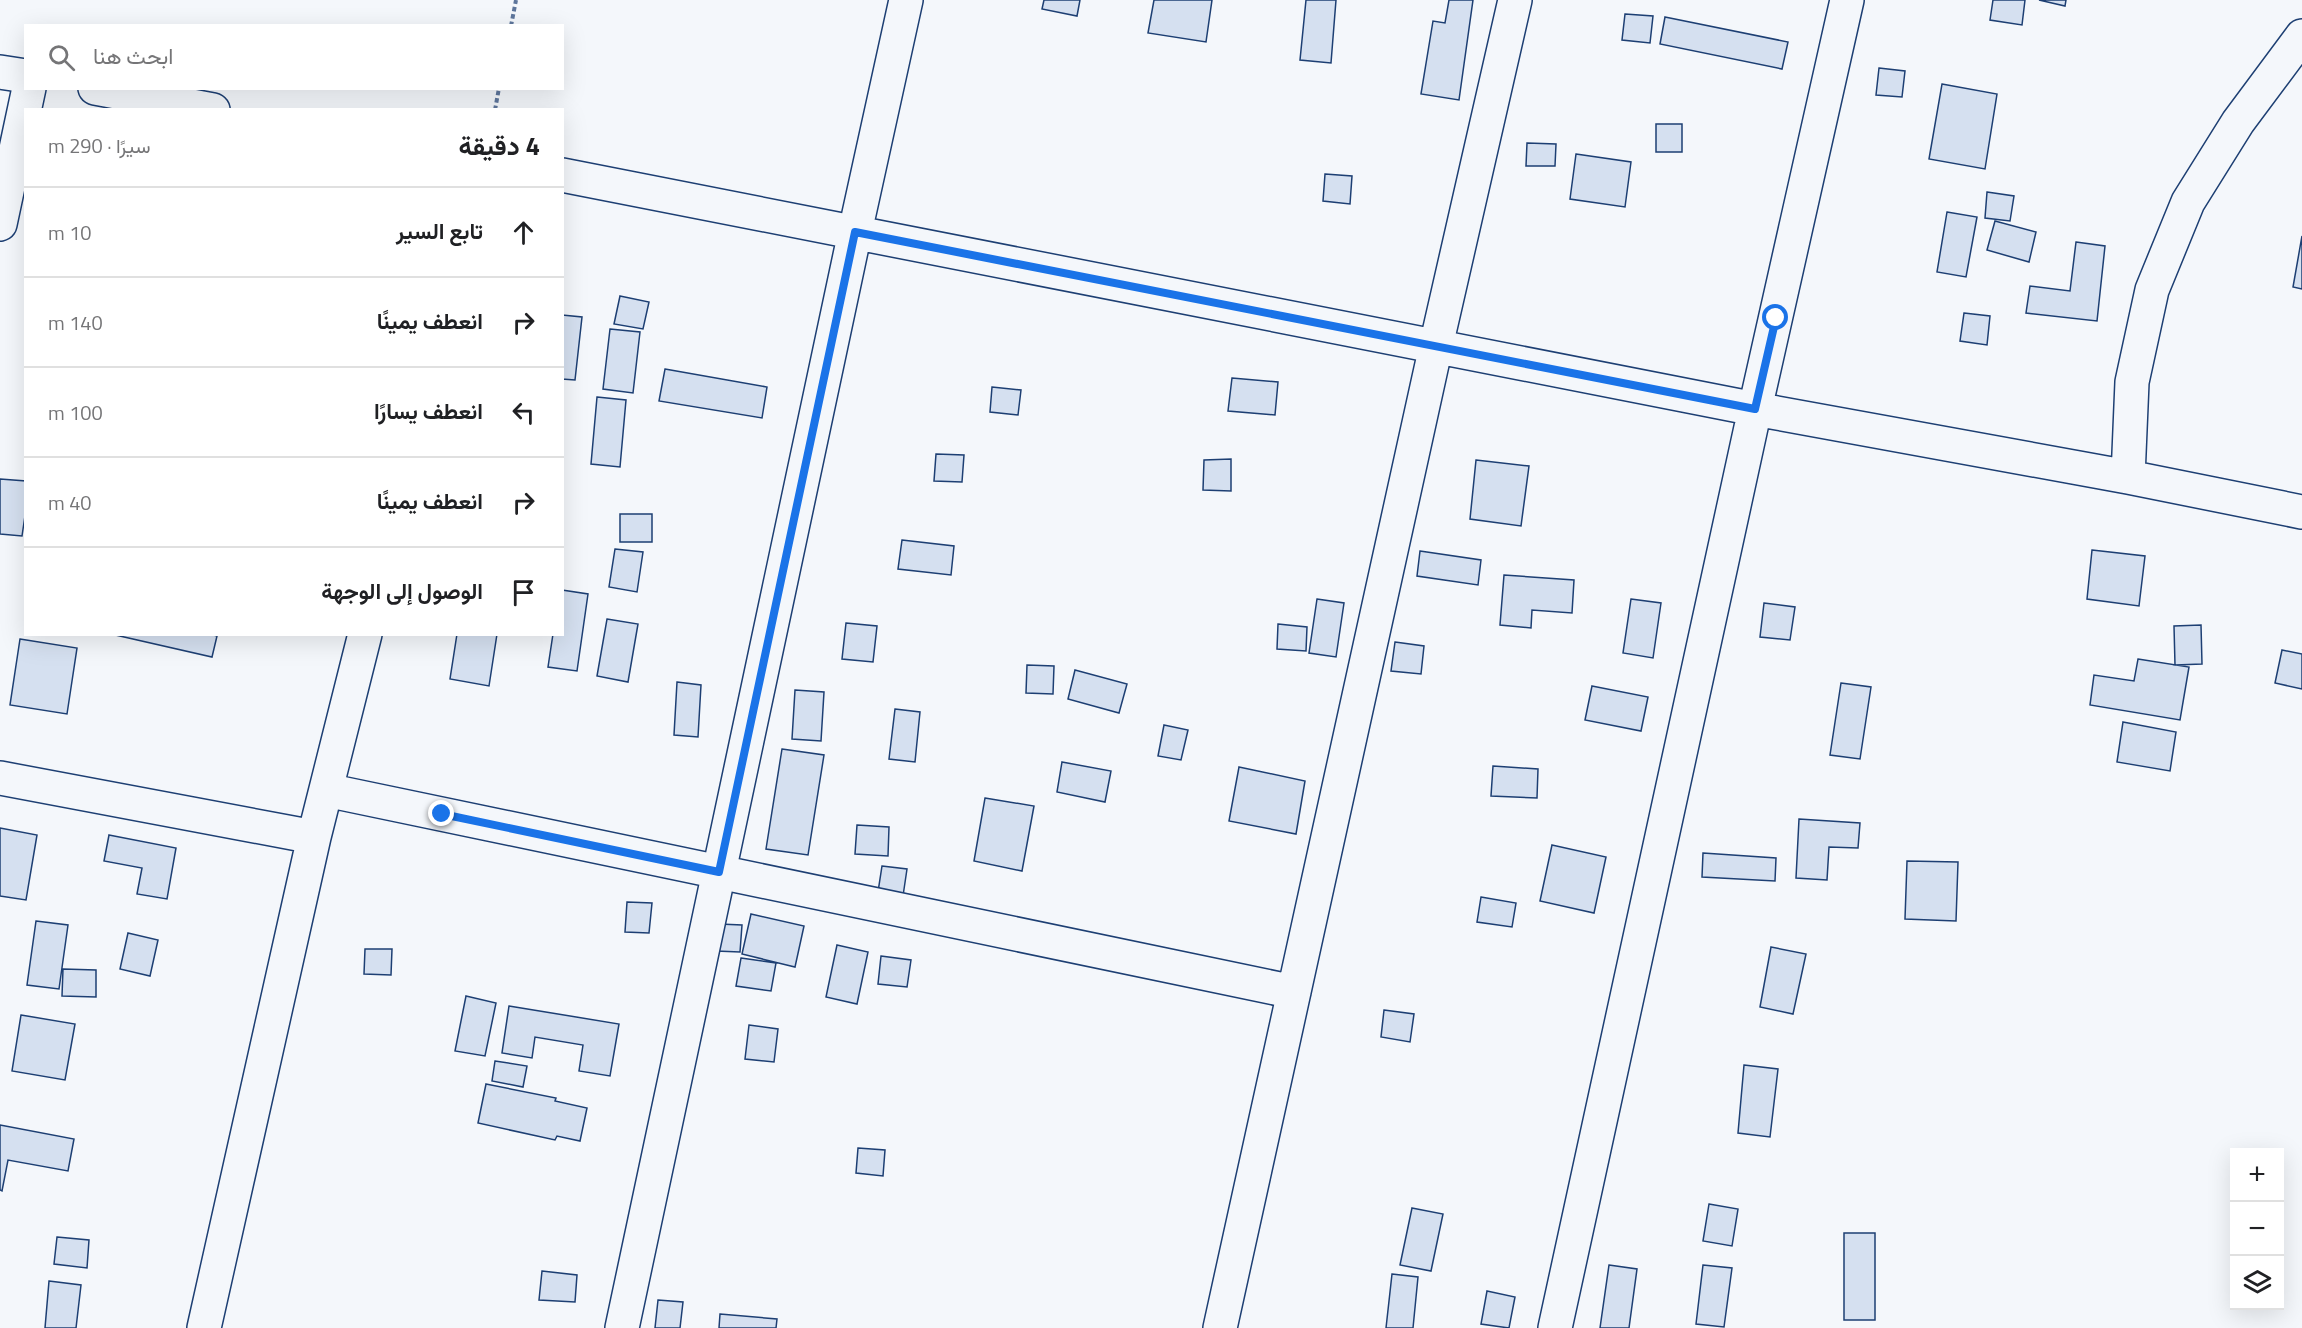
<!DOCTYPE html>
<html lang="ar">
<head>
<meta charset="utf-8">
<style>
	:root { --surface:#fff; --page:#f2f2f2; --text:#202124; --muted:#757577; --line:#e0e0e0 }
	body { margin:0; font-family:"Titillium Web",Vazirmatn,sans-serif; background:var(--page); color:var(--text); direction:rtl }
	.controls { position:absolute; right:18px; bottom:18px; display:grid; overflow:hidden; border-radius:0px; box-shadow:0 6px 24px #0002 }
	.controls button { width:54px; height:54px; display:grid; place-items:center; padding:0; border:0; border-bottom:2px solid var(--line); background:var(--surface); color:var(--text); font:30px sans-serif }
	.stop { position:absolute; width:18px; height:18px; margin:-14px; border:4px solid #1a73e8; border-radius:50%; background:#fff }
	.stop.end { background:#1a73e8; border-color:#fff; box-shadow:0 2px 6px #0008 }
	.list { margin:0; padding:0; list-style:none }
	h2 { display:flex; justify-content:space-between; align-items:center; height:78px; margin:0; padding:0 24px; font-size:26px }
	h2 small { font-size:20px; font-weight:400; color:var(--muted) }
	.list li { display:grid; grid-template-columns:39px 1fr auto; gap:18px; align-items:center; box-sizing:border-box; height:90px; padding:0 24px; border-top:2px solid var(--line) }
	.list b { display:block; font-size:22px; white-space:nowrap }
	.list em { font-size:20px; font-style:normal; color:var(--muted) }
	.icon { flex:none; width:33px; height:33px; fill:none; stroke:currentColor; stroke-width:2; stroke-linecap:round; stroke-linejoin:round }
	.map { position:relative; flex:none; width:2302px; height:1328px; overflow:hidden; direction:ltr }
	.search { position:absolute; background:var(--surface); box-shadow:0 6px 24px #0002; left:24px; top:24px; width:540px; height:66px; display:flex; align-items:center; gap:15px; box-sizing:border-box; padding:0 21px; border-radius:0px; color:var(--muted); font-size:22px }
	.panel { position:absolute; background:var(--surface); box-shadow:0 6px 24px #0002; left:24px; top:108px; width:540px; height:528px; border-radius:0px; direction:rtl }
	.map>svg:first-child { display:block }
</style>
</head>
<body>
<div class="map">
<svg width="2302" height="1328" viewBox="0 0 2302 1328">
	<rect width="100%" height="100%" fill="#f4f7fb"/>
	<!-- building -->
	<path fill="#d5e0f0" stroke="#1d3f73" stroke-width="1.5" d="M1044,0H1080L1077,16L1042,9Z
		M1154,0H1212L1206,42L1148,33Z
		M1306,0H1336L1331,63L1300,60Z
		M1449,0H1473L1459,100L1421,94L1433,21L1445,23Z
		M1993,0H2025L2022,25L1990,20Z
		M2039,0H2066L2065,6Z
		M1625,14L1653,16L1650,43L1622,40Z
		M1665,17L1788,42L1782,69L1660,44Z
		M1879,68L1905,71L1902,97L1876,95Z
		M1942,84L1997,94L1985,169L1929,159Z
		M1656,124H1682V152H1656Z
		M1527,143L1556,144L1555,166H1526Z
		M1576,154L1631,162L1625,207L1570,199Z
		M1325,174L1352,176L1350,204L1323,201Z
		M1987,192L2014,196L2010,221L1985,218Z
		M1947,212L1977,217L1966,277L1937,272Z
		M1995,221L2036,232L2029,262L1987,250Z
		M2302,236V289L2293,287Z
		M2076,242L2105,246L2097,321L2026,313L2030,286L2070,291Z
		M620,296L649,302L643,329L614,324Z
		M1964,313L1990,316L1987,345L1960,341Z
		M562,315L582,317L575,380L562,379Z
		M610,329L640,332L633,393L603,389Z
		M665,369L767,387L762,418L659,401Z
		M1232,378L1278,382L1275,415L1228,411Z
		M992,387L1021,390L1018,415L990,412Z
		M597,397L626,400L620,467L591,464Z
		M936,454L964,455L962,482L934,481Z
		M1231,459V491L1203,490L1204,460Z
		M1476,460L1529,466L1521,526L1470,519Z
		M0,479L26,481V509L22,536L0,534Z
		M620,514H652V542H620Z
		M902,540L954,546L951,575L898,569Z
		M615,549L643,552L637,592L609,587Z
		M2092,550L2145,556L2139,606L2087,599Z
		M1420,551L1481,560L1478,585L1417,576Z
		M1504,575L1574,580L1572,613L1532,610L1531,628L1500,625Z
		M562,590L588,594L577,671L548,667L553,634H562Z
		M1317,599L1344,603L1336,657L1309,653Z
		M1631,599L1661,603L1653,658L1623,653Z
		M1764,603L1795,607L1790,640L1760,637Z
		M607,619L638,624L628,682L597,676Z
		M846,623L877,626L873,662L842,659Z
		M1278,624L1307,627L1306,651L1277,649Z
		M2201,625L2202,664L2175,665L2174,626Z
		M111,634H210L217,636L212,657Z
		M457,634H497L489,686L450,679Z
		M20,639L77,648L67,714L10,705Z
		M1395,642L1424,646L1421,674L1391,671Z
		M2282,650L2302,654V689L2275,683Z
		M2138,659L2189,667L2180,720L2090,705L2094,675L2134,681Z
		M1027,665L1054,666L1053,694L1026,693Z
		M1075,670L1127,684L1119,713L1068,699Z
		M677,682L701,685L698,737L674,735Z
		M1841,683L1871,687L1860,759L1830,755Z
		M1592,686L1648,697L1641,731L1585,720Z
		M795,690L824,692L821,741L792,739Z
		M895,709L920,712L915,762L889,759Z
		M2123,722L2176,732L2170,771L2117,762Z
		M1164,725L1188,730L1181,760L1158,756Z
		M782,749L824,755L808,855L766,849Z
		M1062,762L1111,771L1105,802L1057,792Z
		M1493,766L1538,769L1537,798L1491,796Z
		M1239,767L1305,781L1296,834L1229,821Z
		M985,798L1034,806L1022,871L974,861Z
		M1799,819L1860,823L1858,848L1829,847L1827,880L1796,878Z
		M857,825L889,827L888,856L855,854Z
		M0,828L37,835L26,900L0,896Z
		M109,835L176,848L167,899L137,894L142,868L104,861Z
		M1552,845L1606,857L1594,913L1540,901Z
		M1703,853L1776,858L1775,881L1702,877Z
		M1907,861L1958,862L1956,921L1905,919Z
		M882,866L907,869L903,896L878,892Z
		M1481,897L1516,903L1512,927L1477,922Z
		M627,902L652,903L649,933L625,932Z
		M751,914L804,926L795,967L742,954Z
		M36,921L68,925L59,989L27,985Z
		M719,924L742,925L740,952L716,951Z
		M128,933L158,940L150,976L120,969Z
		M837,945L868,952L857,1004L826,997Z
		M1771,947L1806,954L1793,1014L1760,1007Z
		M365,949H392L391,975L364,974Z
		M881,956L911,960L907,987L878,984Z
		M741,958L776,963L771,991L736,986Z
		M63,969L96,970V997L62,996Z
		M466,996L496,1003L485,1056L455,1051Z
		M509,1006L619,1024L610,1076L579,1071L583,1045L535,1037L532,1058L502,1053Z
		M1384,1010L1414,1014L1410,1042L1381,1037Z
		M21,1015L75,1024L65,1080L12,1071Z
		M749,1025L778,1029L774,1062L745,1059Z
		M495,1061L527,1066L523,1087L492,1081Z
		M1744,1065L1778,1069L1770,1137L1738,1133Z
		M486,1084L556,1098L555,1101L587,1108L580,1141L557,1136L555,1140L478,1123Z
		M0,1125L74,1139L68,1171L8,1160L2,1191L0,1190Z
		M858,1148L885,1150L883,1176L856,1173Z
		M1709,1204L1738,1209L1732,1246L1703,1241Z
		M1412,1208L1443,1214L1431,1271L1400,1265Z
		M1844,1233H1875V1320H1844Z
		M57,1237L89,1240L87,1268L54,1264Z
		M1609,1265L1637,1269L1629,1328H1600Z
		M1703,1265L1732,1268L1724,1327L1696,1324Z
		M542,1271L577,1275L575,1302L539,1300Z
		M1392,1274L1418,1277L1413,1328H1386Z
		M49,1281L81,1285L76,1328H45Z
		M1487,1291L1515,1297L1509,1328L1481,1324Z
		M658,1300L683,1302L680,1328H655Z
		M720,1314L777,1319L776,1328H719Z"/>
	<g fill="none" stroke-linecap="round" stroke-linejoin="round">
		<defs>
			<path id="minor" d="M0,72L26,76
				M95,88L213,110
				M562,175L1755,409L2128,477L2302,512
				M0,224L29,88
				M2128,477L2132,382L2152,290L2188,202L2238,122L2302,36
				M0,778L314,837
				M326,790L1294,992
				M204,1328L314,837L365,634
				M622,1328L855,232L906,0
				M1220,1328L1436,346L1515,0
				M1555,1328L1755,409L1847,0"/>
		</defs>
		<!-- minor casing -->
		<use href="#minor" stroke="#1d3f73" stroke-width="36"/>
		<!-- path -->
		<path stroke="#5e769c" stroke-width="4" stroke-dasharray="4.5 3" stroke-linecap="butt" d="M511,26L516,0
			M495,110L499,88"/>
		<!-- minor -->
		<use href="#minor" stroke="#f4f7fb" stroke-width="33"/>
	</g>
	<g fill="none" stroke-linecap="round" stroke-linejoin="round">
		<!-- route -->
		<path stroke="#1a73e8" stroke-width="8" d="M442,814L719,872L855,232L1755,409L1776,318"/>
	</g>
</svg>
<div class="controls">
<button>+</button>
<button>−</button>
<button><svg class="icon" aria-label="layers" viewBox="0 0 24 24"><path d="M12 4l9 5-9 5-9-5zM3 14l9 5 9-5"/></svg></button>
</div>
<div class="stop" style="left:1776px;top:318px"></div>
<div class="stop end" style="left:442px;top:814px"></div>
<div class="search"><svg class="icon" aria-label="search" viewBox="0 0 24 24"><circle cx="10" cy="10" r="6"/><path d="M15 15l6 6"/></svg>ابحث هنا</div>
<section class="panel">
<h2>4 دقيقة<small>سيرًا · 290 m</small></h2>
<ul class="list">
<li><svg class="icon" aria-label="ahead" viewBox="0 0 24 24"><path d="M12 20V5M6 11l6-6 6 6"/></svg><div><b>تابع السير</b></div><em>10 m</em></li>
<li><svg class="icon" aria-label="right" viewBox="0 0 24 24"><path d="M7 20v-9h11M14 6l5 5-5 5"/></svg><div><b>انعطف يمينًا</b></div><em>140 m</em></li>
<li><svg class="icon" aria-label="left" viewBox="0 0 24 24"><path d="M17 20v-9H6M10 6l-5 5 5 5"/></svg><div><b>انعطف يسارًا</b></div><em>100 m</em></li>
<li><svg class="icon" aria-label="right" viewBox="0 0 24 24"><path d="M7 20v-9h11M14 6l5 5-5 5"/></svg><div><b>انعطف يمينًا</b></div><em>40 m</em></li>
<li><svg class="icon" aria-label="arrive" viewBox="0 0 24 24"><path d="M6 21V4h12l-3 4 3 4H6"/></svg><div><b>الوصول إلى الوجهة</b></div></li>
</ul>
</section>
</div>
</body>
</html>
